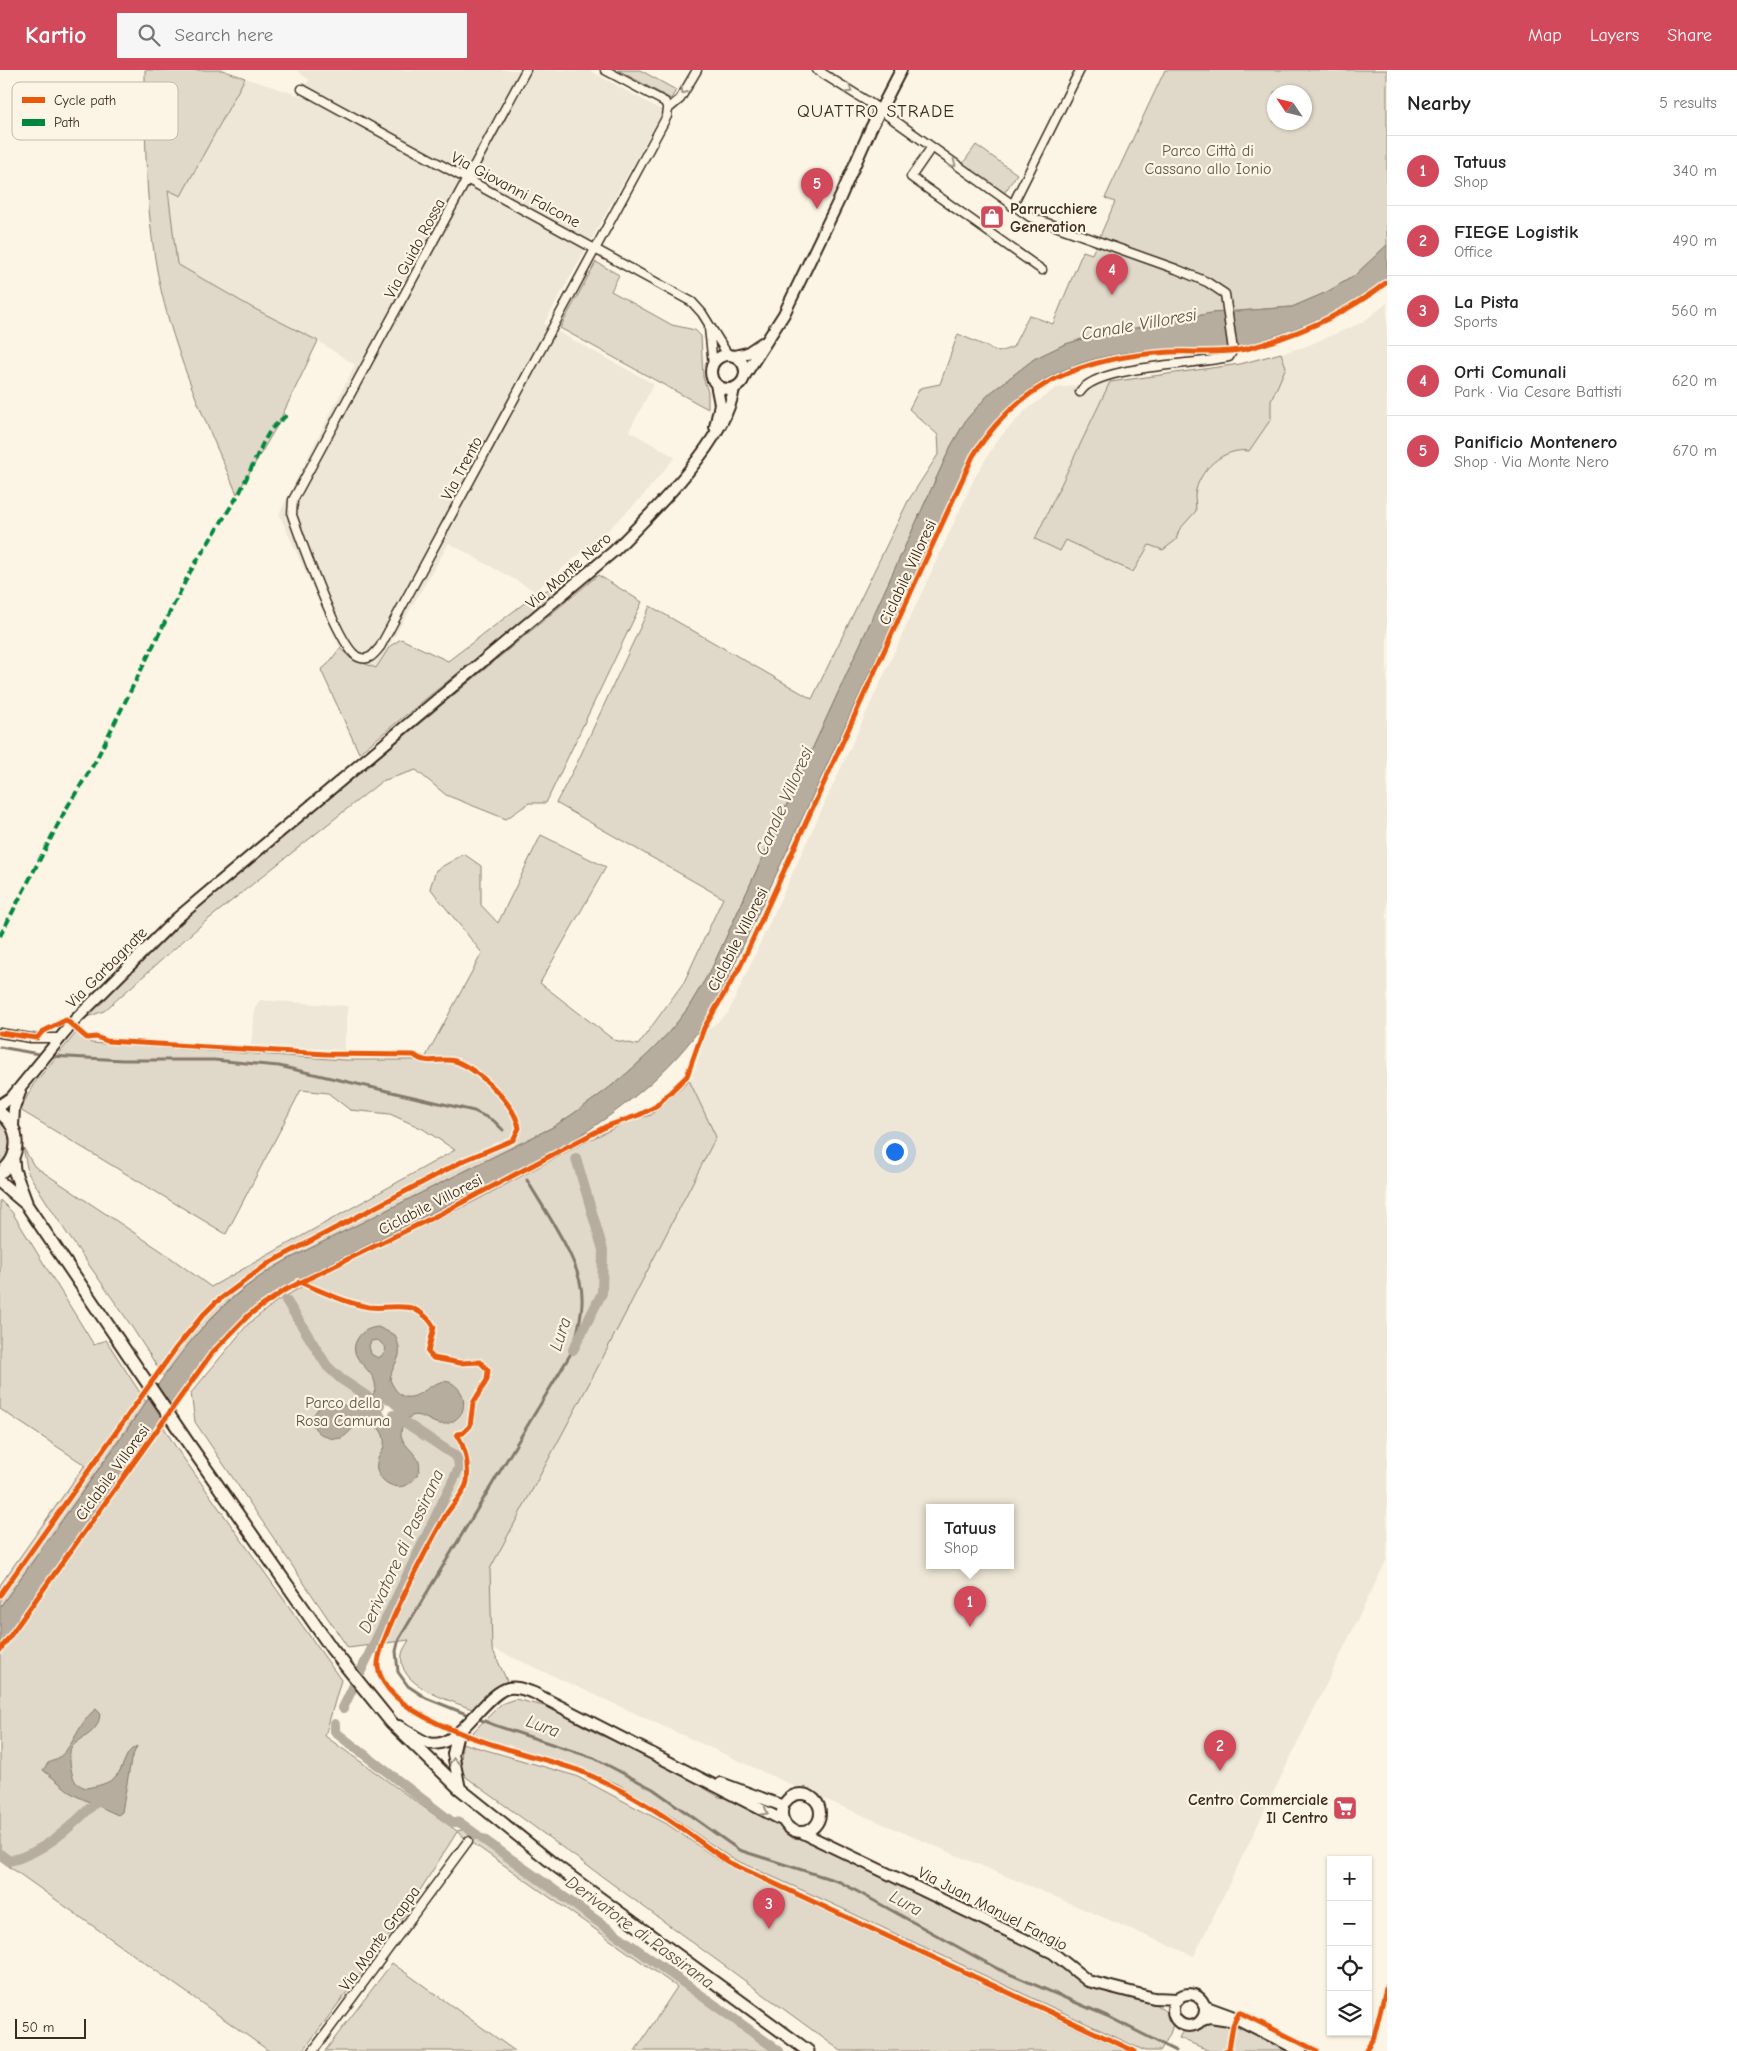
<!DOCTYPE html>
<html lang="en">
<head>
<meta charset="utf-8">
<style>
	:root { --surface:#fff; --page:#f6f6f6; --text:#222; --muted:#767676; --line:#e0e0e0; --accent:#d1495b }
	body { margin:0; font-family:"Comic Neue",sans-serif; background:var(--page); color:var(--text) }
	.controls { position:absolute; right:15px; bottom:15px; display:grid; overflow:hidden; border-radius:0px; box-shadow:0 1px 4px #0004 }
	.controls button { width:45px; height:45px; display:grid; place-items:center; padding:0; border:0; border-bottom:1px solid var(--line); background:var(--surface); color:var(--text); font:25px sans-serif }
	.compass { position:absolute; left:1267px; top:15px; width:45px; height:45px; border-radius:50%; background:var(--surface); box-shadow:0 1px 4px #0004; rotate:305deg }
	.scale { position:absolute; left:15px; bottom:12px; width:71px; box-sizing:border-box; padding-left:5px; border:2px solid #3b2a1e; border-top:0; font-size:14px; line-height:18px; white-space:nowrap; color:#3b2a1e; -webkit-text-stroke:4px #fcf5e5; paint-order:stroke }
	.you { position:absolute; left:894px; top:1081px; width:18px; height:18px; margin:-12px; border:4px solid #fff; border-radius:50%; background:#1a73e8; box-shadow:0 0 0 8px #1a73e833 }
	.badge { display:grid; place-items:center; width:32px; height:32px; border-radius:50%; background:var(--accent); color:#fff; font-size:16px; font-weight:700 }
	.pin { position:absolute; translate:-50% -41px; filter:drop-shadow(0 1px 2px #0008) }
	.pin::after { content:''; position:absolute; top:26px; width:18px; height:15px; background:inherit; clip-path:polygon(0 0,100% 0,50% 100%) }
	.popup { position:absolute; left:926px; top:1434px; width:88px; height:65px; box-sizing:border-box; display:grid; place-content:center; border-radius:0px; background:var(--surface); filter:drop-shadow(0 1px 4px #0005); font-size:16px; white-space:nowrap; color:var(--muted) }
	.popup b { font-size:19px; color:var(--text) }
	.popup::after { content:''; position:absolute; left:50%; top:100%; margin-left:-10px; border:10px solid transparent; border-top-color:var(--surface) }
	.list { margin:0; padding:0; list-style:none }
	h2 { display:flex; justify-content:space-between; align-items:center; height:65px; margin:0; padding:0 20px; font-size:21px }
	h2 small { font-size:16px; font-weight:400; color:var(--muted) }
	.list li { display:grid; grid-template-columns:32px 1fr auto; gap:15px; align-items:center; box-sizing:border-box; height:70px; padding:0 20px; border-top:1px solid var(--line) }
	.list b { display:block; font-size:19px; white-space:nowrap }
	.list p { margin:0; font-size:16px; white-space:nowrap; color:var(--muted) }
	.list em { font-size:16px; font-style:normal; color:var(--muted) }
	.icon { flex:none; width:28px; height:28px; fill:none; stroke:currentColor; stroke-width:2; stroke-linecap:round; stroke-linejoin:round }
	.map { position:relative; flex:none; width:1387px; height:1981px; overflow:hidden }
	header { display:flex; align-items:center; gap:30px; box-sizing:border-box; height:70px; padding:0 25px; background:var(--accent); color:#fff }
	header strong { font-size:24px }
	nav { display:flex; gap:28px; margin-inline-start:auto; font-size:18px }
	.search { width:350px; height:45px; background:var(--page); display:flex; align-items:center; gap:12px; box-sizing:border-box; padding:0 18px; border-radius:0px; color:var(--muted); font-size:19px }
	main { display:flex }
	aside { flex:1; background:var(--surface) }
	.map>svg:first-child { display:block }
</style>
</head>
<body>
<header>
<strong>Kartio</strong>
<div class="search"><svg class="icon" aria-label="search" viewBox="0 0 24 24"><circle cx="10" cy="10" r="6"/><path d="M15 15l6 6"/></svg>Search here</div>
<nav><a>Map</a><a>Layers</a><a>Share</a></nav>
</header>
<main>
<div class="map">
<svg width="1387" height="1981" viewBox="0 0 1387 1981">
	<rect width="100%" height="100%" fill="#fcf5e5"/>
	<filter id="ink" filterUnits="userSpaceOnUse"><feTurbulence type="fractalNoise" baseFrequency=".02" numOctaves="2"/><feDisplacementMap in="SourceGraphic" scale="10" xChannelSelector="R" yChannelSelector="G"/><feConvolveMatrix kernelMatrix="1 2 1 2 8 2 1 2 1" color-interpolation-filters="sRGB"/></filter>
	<g filter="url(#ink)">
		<!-- built -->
		<path fill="#eee6d6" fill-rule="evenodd" d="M296,0H589L663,41L544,254L654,314L629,361L675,387L642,427L605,463L535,521L449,473L376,598L350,588L340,578L279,444L355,295L318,271L251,237L177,194L168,119L181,126L245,8L301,26L309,10Z
			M1387,233V1489L1194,1886L796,1717L492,1578L490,1499L716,1068L689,1010L692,1007L708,960L728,943L975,407L997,370L1025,341L1056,318L1240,294L1304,277L1363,252ZM930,1438H1010V1496H930Z
			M260,930L348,936L344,980L251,975L255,937Z"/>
		<!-- green -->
		<path fill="#e0d8c8" stroke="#8e8173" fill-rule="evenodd" d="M145,0H222L245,8L181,126L168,120L177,194L251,237L318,271L278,354L237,424C204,348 168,271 155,189C145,126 145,63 145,0Z
			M618,0H640L676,20L671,29Z
			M1165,0H1387V175L1354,206L1327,222L1292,237L1212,243L1085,268L1063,275L1034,289L989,324L966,350L951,376L712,898C704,911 696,925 688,938C653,987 603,1025 553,1057L287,1190C230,1222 201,1255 164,1307L126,1248L66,1162L28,1103L23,1077L34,1096L163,1182L211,1217L455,1080L423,1059L390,1044L350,1040L328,1023L301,1020L226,1164L20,1040L33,1015L76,963L91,973L345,990H424L482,883L430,818L436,800L464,784L481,796V835L498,853L541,765L606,797L540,913L614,970L638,975L684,912L723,828L556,733L577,693L650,536L812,629L908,431L939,383L938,365L909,339L920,318L940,314L958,264L999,282L1013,277L1029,245L1053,254L1083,181L1092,184L1115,132L1105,128ZM1274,22H1304V52H1274Z
			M976,75L1017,104L1003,125L961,96Z
			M596,192L619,205L611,221L672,255L695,260L701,266L703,307L708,322V339L560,258Z
			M1281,283L1286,297L1271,331V349L1249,381C1224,377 1198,400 1195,425C1195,430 1196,436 1196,441L1179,460L1176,470L1163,480L1149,475L1133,502L1066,470L1060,481L1035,469L1110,312L1240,294Z
			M598,505L642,532L546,733H529L506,749L446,725L416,700L382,711L200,856L104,941L87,947L194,841Z
			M574,509L359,683L321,600L328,594L340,578L350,588L376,598L390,576L401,569L448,591L535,525Z
			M689,1010L716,1067L600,1293L490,1499L492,1578L507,1611L472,1639C449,1630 396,1616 402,1584C403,1579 407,1574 409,1570L348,1578L195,1352L191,1323L248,1254L277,1231L331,1200L475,1131L583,1073L631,1050L651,1045Z
			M0,1051C14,1065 13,1082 0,1095Z
			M0,1130L12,1142L94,1275L106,1270L146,1332L0,1537V1515L85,1395L0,1339Z
			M160,1351L177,1379L341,1610L325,1666L457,1761L467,1759L774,1981H635L677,1917L457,1762L405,1844L303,1981H269L0,1790V1576Z
			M515,1629L548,1637L598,1664L687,1704L704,1718L719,1727L727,1728L1051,1886L1070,1902L1152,1932L1172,1946C1175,1960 1167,1969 1160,1981H1145L824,1830L731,1788L674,1748L618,1714L581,1698L469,1666L501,1634Z
			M462,1673L576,1706L667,1754L726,1795L1125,1981H841L466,1707L461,1698Z
			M392,1893L515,1981H325Z
			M1208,1950H1224L1291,1981H1210L1179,1968L1183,1960L1196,1959Z"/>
		<!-- water -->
		<path fill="#b7ad9e" stroke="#85796b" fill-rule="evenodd" d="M1387,175V207C1345,243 1293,260 1242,277L1229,279C1117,276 1033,284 970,386L724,917C717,930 710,944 701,957C663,1011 606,1051 550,1084L299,1209C261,1230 230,1256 203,1291L0,1576V1537C40,1482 79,1426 119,1371C170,1298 206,1235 287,1190L553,1057C603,1025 653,987 688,938C696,925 704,911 712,898L951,376L966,350L989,324L1034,289L1063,275L1085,268L1212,243L1292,237L1327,222L1354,206Z
			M378,1257L395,1265C406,1291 393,1288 390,1310C412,1358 436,1287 460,1321C464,1326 464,1333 463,1339C460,1350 446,1357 436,1353C425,1349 416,1339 405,1351C402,1354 401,1360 401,1365C404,1380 429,1388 416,1407C412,1412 409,1414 404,1416C391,1420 374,1407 377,1393C377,1387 383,1382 384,1376C386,1361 375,1352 362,1352C353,1355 349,1365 341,1368C327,1372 305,1358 315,1343C333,1313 354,1358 373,1325C386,1301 342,1292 358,1268C363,1260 370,1258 378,1257ZM378,1270L386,1278L384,1284L378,1288L371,1284L369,1276L371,1271Z
			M96,1639L100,1643C99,1665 80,1666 71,1678C68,1684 71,1703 74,1709C76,1714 81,1716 86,1718C97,1716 109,1714 116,1706C125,1697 124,1681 137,1676L131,1690L122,1742L118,1745L74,1725L43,1700L48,1693C73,1686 76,1653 96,1639Z"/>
		<!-- pier -->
		<path fill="#fcf5e5" d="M369,1325L388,1334L408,1351L405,1355L392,1347L385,1345L383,1340L367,1329Z"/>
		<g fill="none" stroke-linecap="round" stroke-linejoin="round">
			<!-- stream -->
			<path stroke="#85796b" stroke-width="3" d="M0,977L44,985
				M50,986L123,990H214L279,996L474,1041L494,1051L503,1060
				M527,1110C544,1140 582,1192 582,1227C583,1244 577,1263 573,1280L399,1569L396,1581L398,1602L408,1616L426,1628L494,1655L594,1688L653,1719L739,1780L840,1812L998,1899L1107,1946L1176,1981"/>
			<!-- canal -->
			<path stroke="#b7ad9e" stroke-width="10" d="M286,1230L327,1296L341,1309L380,1335
				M573,1280L602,1223L603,1180L576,1088
				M343,1638L459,1398L458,1389L454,1385L394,1345
				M335,1654V1661L339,1665L452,1752H459L477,1765
				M483,1769L779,1981
				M0,1784L9,1791C42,1784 72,1756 95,1733"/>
			<defs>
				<path id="minor" d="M526,0L293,430L292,445C301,470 339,578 358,587C369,592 374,584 380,577L667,46L668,39
					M605,0L665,32L668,39
					M817,0L873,35L1030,147L1176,199L1207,212L1225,224L1233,280L1229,287C1198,295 1097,295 1080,322
					M302,19L692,232L702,243L728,285
					M668,39L680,29L697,0
					M931,78L911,107L1042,200
					M1012,136L1080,0
					M709,258L713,295
					M0,963L31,968H59
					M313,1981L468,1771"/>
				<path id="tertiary" d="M711 302a17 17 0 1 1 34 0a17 17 0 1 1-34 0Z
					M734,286L747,283L762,273
					M745,305L784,244L840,128L871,58L901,0
					M715,357L720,334L716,314
					M0,1035L12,1027L75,950L176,849L614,481C651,444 727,370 734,318
					M13,1056L14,1038L20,1022
					M399,1656C408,1661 419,1670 429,1673C456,1681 481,1629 505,1619C514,1615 526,1620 534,1623L784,1751
					M458,1663L453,1684L460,1719
					M721,1713L783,1736
					M782 1743a19 19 0 1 1 38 0a19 19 0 1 1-38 0Z
					M801,1762L1053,1883L1088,1911L1154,1928L1178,1929
					M1173 1940a16 16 0 1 1 32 0a16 16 0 1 1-32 0Z
					M1204,1936L1234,1947L1301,1981
					M1202,1949L1210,1947L1229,1950"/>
				<path id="secondary" d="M0,1043C22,1059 21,1087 0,1103
					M13,1089L14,1100L26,1132
					M0,1112L26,1134L186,1370L332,1579L391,1652L460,1719L556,1796L808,1981"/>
			</defs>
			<!-- minor casing -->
			<use href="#minor" stroke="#3b2a1e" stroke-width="11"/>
			<!-- tertiary casing -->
			<use href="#tertiary" stroke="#3b2a1e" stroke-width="14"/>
			<!-- secondary casing -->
			<use href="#secondary" stroke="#3b2a1e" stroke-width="15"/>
			<!-- minor -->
			<use href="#minor" stroke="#fcf5e5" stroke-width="8"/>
			<!-- tertiary -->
			<use href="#tertiary" stroke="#fcf5e5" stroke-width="10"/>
			<!-- secondary -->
			<use href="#secondary" stroke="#fcf5e5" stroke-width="11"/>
			<!-- quiet -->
			<path stroke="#00873e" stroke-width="4" stroke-dasharray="8 4" stroke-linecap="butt" d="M0,866L66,739L95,692L190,502L240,422L263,373L271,359L288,344"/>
			<defs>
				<path id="cycleway" d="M0,963L37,968L42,962L66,950L87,968L96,967L107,971L326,984L414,985C427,996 440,987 455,991C478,999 515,1034 519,1058L513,1070L465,1090L269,1193L215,1233L203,1245L176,1278L0,1525
					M299,1212C322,1221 345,1233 369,1237C383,1239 403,1234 414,1239C422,1243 430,1249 434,1257L428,1282L433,1288L460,1293L480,1292L488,1300L487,1310L473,1333L470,1356L463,1363L457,1364C466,1379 469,1393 467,1411C466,1421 453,1434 447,1443C433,1467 375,1574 378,1597C388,1657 532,1683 580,1701C592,1706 603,1711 614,1717C655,1737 692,1766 728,1792L1134,1981
					M0,1580L212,1283L249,1245L285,1220L444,1142L607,1056L639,1045L655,1037L687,1006L704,958L740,897L973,386C1020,311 1085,287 1170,282C1195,281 1221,284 1246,279C1298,265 1345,245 1387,212
					M1225,1981L1229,1979L1233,1955L1239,1942L1317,1981
					M1365,1981L1374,1967L1387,1914"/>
			</defs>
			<!-- cycleway casing -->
			<use href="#cycleway" stroke="#fcf5e5" stroke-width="8"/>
			<!-- cycleway -->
			<use href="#cycleway" stroke="#e8590c" stroke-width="5"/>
		</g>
		<!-- one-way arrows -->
		<defs><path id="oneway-chevron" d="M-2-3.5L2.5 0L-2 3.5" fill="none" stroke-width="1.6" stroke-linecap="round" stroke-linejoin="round" transform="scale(1.25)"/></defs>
		<g stroke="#9c9082">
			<use href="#oneway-chevron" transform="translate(849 20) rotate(32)"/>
			<use href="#oneway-chevron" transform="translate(684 21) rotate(121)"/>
			<use href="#oneway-chevron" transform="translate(953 94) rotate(36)"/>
			<use href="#oneway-chevron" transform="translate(454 1691) rotate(-94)"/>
			<use href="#oneway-chevron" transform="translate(765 1742) rotate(27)"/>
		</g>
	</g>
	<!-- icons -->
	<defs>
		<symbol id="shop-square" viewBox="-11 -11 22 22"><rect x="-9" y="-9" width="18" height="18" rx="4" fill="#d1495b" stroke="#fcf5e5"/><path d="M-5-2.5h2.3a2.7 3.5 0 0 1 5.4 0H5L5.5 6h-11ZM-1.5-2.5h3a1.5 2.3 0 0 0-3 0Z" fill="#fff"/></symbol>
		<symbol id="supermarket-square" viewBox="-11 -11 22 22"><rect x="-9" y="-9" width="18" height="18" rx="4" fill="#d1495b" stroke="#fcf5e5"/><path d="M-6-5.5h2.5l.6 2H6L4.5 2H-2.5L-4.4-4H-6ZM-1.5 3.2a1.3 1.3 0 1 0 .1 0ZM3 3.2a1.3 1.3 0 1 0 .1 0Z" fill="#fff"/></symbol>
	</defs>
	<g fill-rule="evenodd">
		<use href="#shop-square" x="978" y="133" width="28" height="28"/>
		<use href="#supermarket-square" x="1331" y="1724" width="28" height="28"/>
	</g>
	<g text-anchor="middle" stroke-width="4.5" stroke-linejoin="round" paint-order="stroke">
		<!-- park labels -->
		<g font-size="16" fill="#645648" stroke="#fcf5e5">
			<text x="1208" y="86">Parco Città di<tspan x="1208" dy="18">Cassano allo Ionio</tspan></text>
			<text x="343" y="1338">Parco della<tspan x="343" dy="18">Rosa Camuna</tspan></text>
		</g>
		<!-- street labels -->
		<g font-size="16" fill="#3b2a1e" stroke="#fcf5e5">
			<text transform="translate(516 119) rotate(28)" y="6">Via Giovanni Falcone</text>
			<text transform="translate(414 178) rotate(-62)" y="6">Via Guido Rossa</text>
			<text transform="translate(461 398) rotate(-62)" y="6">Via Trento</text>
			<text transform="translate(568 500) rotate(-41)" y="6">Via Monte Nero</text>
			<text transform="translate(907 502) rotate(-65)" y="6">Ciclabile Villoresi</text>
			<text transform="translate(737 869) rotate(-63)" y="6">Ciclabile Villoresi</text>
			<text transform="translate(106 897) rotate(-45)" y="6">Via Garbagnate</text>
			<text transform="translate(430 1134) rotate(-27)" y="6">Ciclabile Villoresi</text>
			<text transform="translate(112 1402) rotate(-54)" y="6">Ciclabile Villoresi</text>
			<text transform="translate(993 1838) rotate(27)" y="6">Via Juan Manuel Fangio</text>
			<text transform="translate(379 1868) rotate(-54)" y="6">Via Monte Grappa</text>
		</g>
		<!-- poi labels -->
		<g font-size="16" font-weight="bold" fill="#3b2a1e" stroke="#fcf5e5" text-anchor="start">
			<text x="1010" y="144">Parrucchiere<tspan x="1010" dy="18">Generation</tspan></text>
			<text x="1328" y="1735" text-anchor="end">Centro Commerciale<tspan x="1328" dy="18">Il Centro</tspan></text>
		</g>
		<!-- neighbourhood labels -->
		<g font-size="18" letter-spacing="1" fill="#3b2a1e" stroke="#fcf5e5">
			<text x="876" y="47">QUATTRO STRADE</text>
		</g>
		<!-- water labels -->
		<g font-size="18" font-style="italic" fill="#605144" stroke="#fcf5e5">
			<text transform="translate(1139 254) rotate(-10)" y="6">Canale Villoresi</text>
			<text transform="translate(784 731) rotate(-66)" y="6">Canale Villoresi</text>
			<text transform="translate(560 1264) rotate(-72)" y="6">Lura</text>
			<text transform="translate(401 1481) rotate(-65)" y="6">Derivatore di Passirana</text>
			<text transform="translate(543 1656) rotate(20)" y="6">Lura</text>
			<text transform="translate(906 1833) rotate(29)" y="6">Lura</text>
			<text transform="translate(640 1862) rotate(36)" y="6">Derivatore di Passirana</text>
		</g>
	</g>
	<!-- legend -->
	<rect x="12" y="12" width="166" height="58" rx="8" fill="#fcf5e5" stroke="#c2b8a9" stroke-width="1"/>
	<rect x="22" y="27" width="23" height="6" fill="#e8590c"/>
	<rect x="22" y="49" width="23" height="7" fill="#00873e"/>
	<g font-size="14" fill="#3b2a1e">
		<text x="54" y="35">Cycle path</text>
		<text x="54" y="57">Path</text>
	</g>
</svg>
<div class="controls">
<button>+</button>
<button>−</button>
<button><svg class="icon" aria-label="locate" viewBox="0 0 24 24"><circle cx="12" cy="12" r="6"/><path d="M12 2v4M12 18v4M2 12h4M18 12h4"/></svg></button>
<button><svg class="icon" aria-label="layers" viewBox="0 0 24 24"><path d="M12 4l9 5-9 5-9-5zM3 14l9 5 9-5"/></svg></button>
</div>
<svg class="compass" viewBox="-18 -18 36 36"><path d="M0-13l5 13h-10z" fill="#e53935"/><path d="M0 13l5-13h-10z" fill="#767676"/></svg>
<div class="scale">50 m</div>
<div class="you"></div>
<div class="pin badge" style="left:970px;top:1557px">1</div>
<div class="popup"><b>Tatuus</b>Shop</div>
<div class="pin badge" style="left:1220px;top:1701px">2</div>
<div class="pin badge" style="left:769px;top:1859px">3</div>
<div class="pin badge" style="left:1112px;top:225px">4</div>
<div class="pin badge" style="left:817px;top:139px">5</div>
</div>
<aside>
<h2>Nearby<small>5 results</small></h2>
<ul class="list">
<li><span class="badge">1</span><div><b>Tatuus</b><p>Shop</p></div><em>340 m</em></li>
<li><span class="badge">2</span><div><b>FIEGE Logistik</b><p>Office</p></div><em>490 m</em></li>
<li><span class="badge">3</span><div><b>La Pista</b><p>Sports</p></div><em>560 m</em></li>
<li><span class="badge">4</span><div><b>Orti Comunali</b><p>Park · Via Cesare Battisti</p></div><em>620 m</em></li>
<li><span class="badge">5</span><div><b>Panificio Montenero</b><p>Shop · Via Monte Nero</p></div><em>670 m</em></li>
</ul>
</aside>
</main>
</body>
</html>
